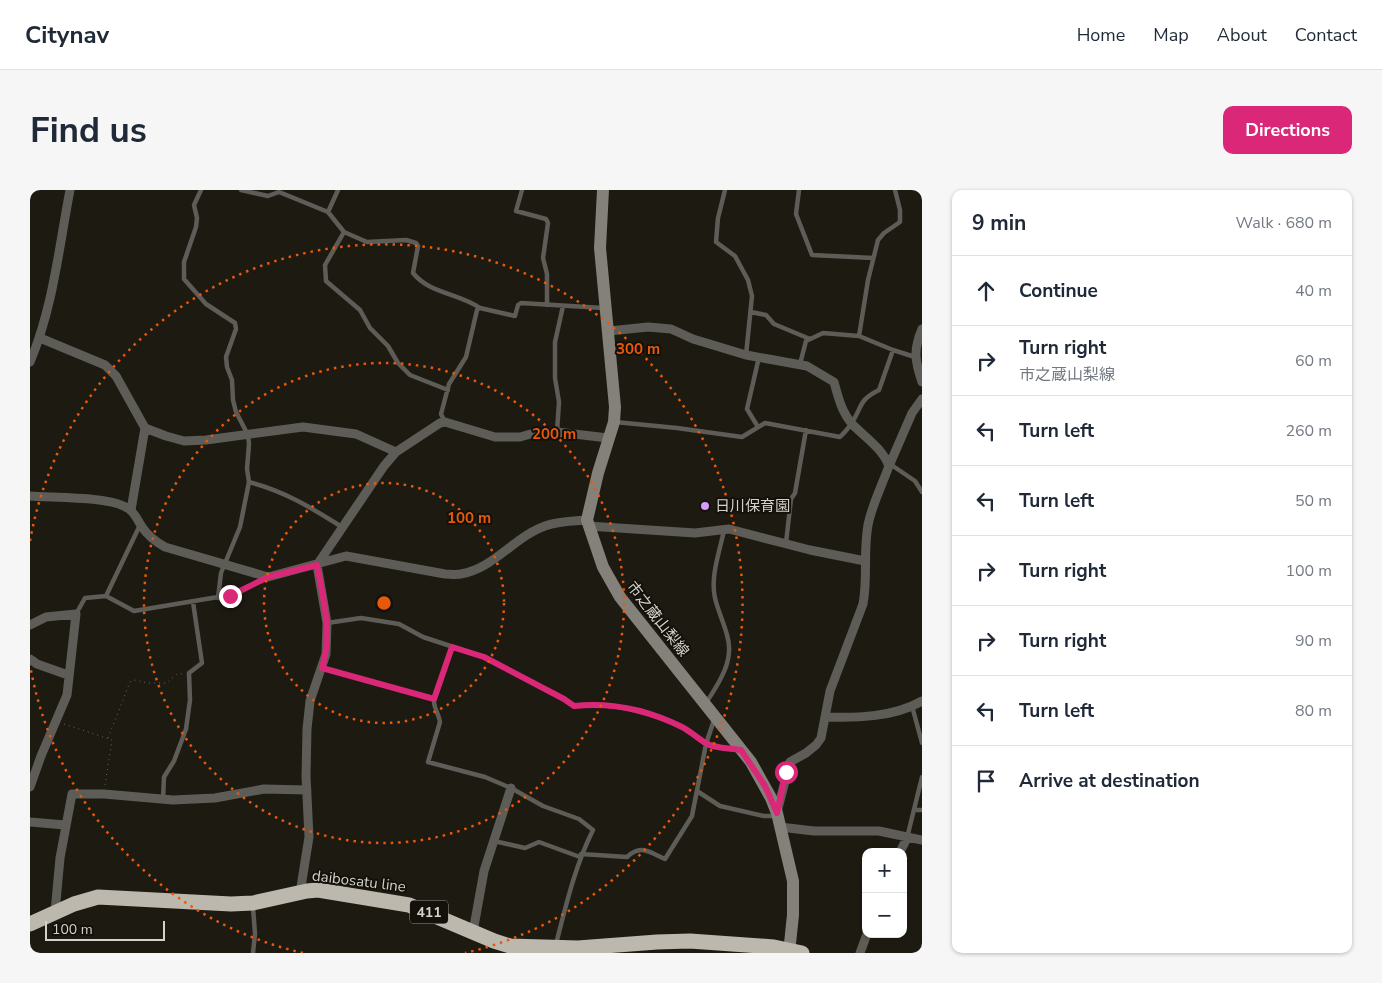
<!DOCTYPE html>
<html lang="en">
<head>
<meta charset="utf-8">
<style>
	:root { --surface:#fff; --page:#f6f6f7; --text:#1f2937; --muted:#747a83; --line:#e0e1e3; --accent:#db2777 }
	body { margin:0; font-family:"Nunito Sans","Noto Sans JP",sans-serif; background:var(--page); color:var(--text) }
	.controls { position:absolute; right:15px; bottom:15px; display:grid; overflow:hidden; border-radius:10px; box-shadow:0 1px 4px #0004 }
	.controls button { width:45px; height:45px; display:grid; place-items:center; padding:0; border:0; border-bottom:1px solid var(--line); background:var(--surface); color:var(--text); font:25px sans-serif }
	.scale { position:absolute; left:15px; bottom:12px; width:120px; box-sizing:border-box; padding-left:5px; border:2px solid #d3d2cc; border-top:0; font-size:14px; line-height:18px; white-space:nowrap; color:#d3d2cc; -webkit-text-stroke:4px #14110a; paint-order:stroke }
	.stop { position:absolute; width:15px; height:15px; margin:-11px; border:4px solid #db2777; border-radius:50%; background:#fff }
	.stop.end { background:#db2777; border-color:#fff; box-shadow:0 1px 5px #0008 }
	.list { margin:0; padding:0; list-style:none }
	h2 { display:flex; justify-content:space-between; align-items:center; height:65px; margin:0; padding:0 20px; font-size:21px }
	h2 small { font-size:16px; font-weight:400; color:var(--muted) }
	.list li { display:grid; grid-template-columns:32px 1fr auto; gap:15px; align-items:center; box-sizing:border-box; height:70px; padding:0 20px; border-top:1px solid var(--line) }
	.list b { display:block; font-size:19px; white-space:nowrap }
	.list p { margin:0; font-size:16px; white-space:nowrap; color:var(--muted) }
	.list em { font-size:16px; font-style:normal; color:var(--muted) }
	.icon { flex:none; width:28px; height:28px; fill:none; stroke:currentColor; stroke-width:2; stroke-linecap:round; stroke-linejoin:round }
	.map { position:relative; flex:none; width:892px; height:763px; overflow:hidden; border-radius:10px }
	header { display:flex; align-items:center; gap:30px; box-sizing:border-box; height:70px; padding:0 25px; background:var(--surface); border-bottom:1px solid var(--line) }
	header strong { font-size:24px }
	nav { display:flex; gap:28px; margin-inline-start:auto; font-size:18px }
	.intro { display:flex; align-items:center; justify-content:space-between; box-sizing:border-box; height:120px; padding:0 30px }
	h1 { margin:0; font-size:35px }
	.button { padding:12px 22px; border-radius:10px; background:var(--accent); color:#fff; font-size:18px; font-weight:700 }
	main { display:flex; gap:30px; padding:0 30px }
	aside { flex:1; background:var(--surface); border-radius:10px; box-shadow:0 1px 4px #0004 }
	.map>svg:first-child { display:block }
</style>
</head>
<body>
<header>
<strong>Citynav</strong>
<nav><a>Home</a><a>Map</a><a>About</a><a>Contact</a></nav>
</header>
<div class="intro"><h1>Find us</h1><a class="button">Directions</a></div>
<main>
<div class="map">
<svg width="892" height="763" viewBox="0 0 892 763">
	<rect width="100%" height="100%" fill="#1d1a12"/>
	<g fill="none" stroke-linecap="round" stroke-linejoin="round">
		<!-- path -->
		<path stroke="#68665f" stroke-width="1" stroke-dasharray="1 4" stroke-linecap="butt" d="M34,534L82,550L75,595
			M78,548L100,492L105,490L118,493H137L147,484H152"/>
		<!-- lane -->
		<path stroke="#5d5c57" stroke-width="4.5" d="M171,0L164,15L167,28L166,37L154,72V89L176,114L205,133L206,139L196,167L197,177L202,190L203,210L206,222L218,245L219,254L217,279L219,292L210,337L191,383L188,408
			M211,0L238,6L249,2L298,22L314,42L337,52L376,50L386,53L388,56L383,83C400,104 429,103 450,118
			M492,0L486,21L516,29L518,33L513,68L517,84V115
			M695,0L688,28L686,52L705,66L718,90L722,106L716,165
			M769,0L766,24L782,65L843,68
			M298,22L308,0
			M314,42L295,75L296,91L330,120L340,138L358,156L368,173L380,185L418,200
			M721,122L736,125L744,134L780,149
			M829,146L838,90L848,50L854,43L870,32V20L865,0
			M770,174L776,151L793,143L829,146L863,160L885,167
			M415,232L411,224L419,194L436,167L447,120L450,118L485,126L488,115L491,113L573,118
			M585,232L647,238L712,247L735,233L810,247C814,243 818,239 821,234C833,217 827,211 849,200L863,160
			M728,237L717,219L729,167
			M527,242L529,212L525,188V152L533,116
			M860,274L885,291L892,302
			M219,292C256,302 280,317 312,337
			M756,353L761,309L765,303L776,240
			M76,406L110,335
			M46,424L55,408L76,406L104,421L200,405L237,388
			M297,433L331,428L369,434L393,447L454,467L534,509L544,516C582,512 616,521 650,536C660,541 667,549 676,554C684,558 697,558 706,559
			M422,457L404,511C404,519 409,524 410,532L398,572L455,587L481,598L513,616L549,629L563,640C545,676 536,715 526,754
			M292,478L404,509
			M676,513C689,493 705,470 697,445C694,433 688,421 685,408C680,386 690,361 694,340
			M882,516L892,553
			M667,601L690,616L734,626H745
			M133,609L134,587L144,571L156,539L160,510L159,483L172,473L163,412
			M884,620H892
			M877,648L892,587
			M464,651L495,658L509,652L550,667
			M551,664L597,667C611,654 619,662 635,669L662,626L676,554L684,530
			M223,763L225,744L223,717"/>
		<!-- street -->
		<path stroke="#5d5c57" stroke-width="9" d="M892,139C883,160 885,171 892,192
			M579,141L618,137L641,139L663,149L716,165L777,176L804,192C808,207 812,223 823,235C836,248 852,258 859,276C852,295 842,315 838,335C833,362 838,388 833,414L800,501L791,548L786,555L776,563L760,572L747,622
			M10,148L75,175L86,186L115,238L136,246L154,251L176,250L273,237L326,244L366,262
			M0,172C23,118 29,57 40,0
			M859,276L882,223L892,209
			M0,306C23,308 82,306 99,319C105,323 108,331 112,337C118,346 126,352 135,357L238,387L316,366L415,384C420,384 426,385 431,384C463,379 484,347 515,336C528,331 543,331 557,330
			M101,320L115,238
			M558,336L665,343L699,339L780,360L835,371
			M0,435L16,427L46,424L37,505L11,566L0,597
			M0,469L7,474L38,485
			M796,527C828,528 864,527 892,511
			M0,632L35,635
			M750,637L784,641H849L892,650
			M870,662L877,648
			M270,703L279,647L276,586L277,539L280,511L296,464L297,433L287,375L354,276L366,262L410,233L415,232L465,247H490L504,243L527,242L578,248
			M25,722L30,668L42,604H74L143,610L185,608L234,599L277,600
			M443,742L454,681L481,598
			M830,763L837,744"/>
		<!-- secondary -->
		<path stroke="#83817a" stroke-width="12" d="M573,0L570,58L585,217L584,232L568,283L557,330L573,377L590,407L721,572L741,608L747,623L763,691V725L759,763"/>
		<!-- highway -->
		<path stroke="#bcb8ad" stroke-width="15" d="M0,734L44,714L68,707L201,714L223,713L277,701L288,700L379,715L464,751L480,756L548,758L627,752L660,751L744,757L772,763"/>
	</g>
	<g fill="none" stroke-linecap="round" stroke-linejoin="round">
		<!-- route -->
		<path stroke="#db2777" stroke-width="6" d="M200,406L238,387L287,375C293,409 303,443 292,478L404,509L422,457L454,467L534,509L544,516C581,512 618,520 652,537C660,541 666,547 674,552C684,559 700,558 711,560L735,596L747,623L756,582"/>
	</g>
	<!-- distance rings -->
	<g fill="none" stroke="#e8590c" stroke-width="2.5" stroke-dasharray="2.5 5">
		<circle cx="354" cy="413" r="120"/>
		<circle cx="354" cy="413" r="240"/>
		<path d="M273 763A359 359 0 0 1 0 475M0 351A359 359 0 1 1 435 763"/>
	</g>
	<!-- markers -->
	<circle fill="#d79bf9" stroke="#14110a" stroke-width="2" cx="675" cy="316" r="5"/>
	<g text-anchor="middle" stroke-width="4" stroke-linejoin="round" paint-order="stroke">
		<!-- shield labels -->
		<rect fill="#14110a" stroke="#9a9892" stroke-width="1" x="380" y="710.5" width="38" height="23" rx="4"/>
		<g font-size="14" font-weight="bold" fill="#d3d2cc">
			<text x="399" y="727">411</text>
		</g>
		<!-- poi labels -->
		<g font-size="15" fill="#d3d2cc" stroke="#14110a" text-anchor="start">
			<text x="685" y="321">日川保育園</text>
		</g>
		<!-- street labels -->
		<g font-size="15" fill="#d3d2cc" stroke="#14110a">
			<text transform="translate(628 429) rotate(52)" y="5">市之蔵山梨線</text>
			<text transform="translate(329 691) rotate(7)" y="5">daibosatu line</text>
		</g>
	</g>
	<circle cx="354" cy="413" r="8" fill="#e8590c" stroke="#14110a" stroke-width="2.5"/>
	<g font-size="15" text-anchor="middle" font-weight="bold" fill="#e8590c" stroke="#14110a" stroke-width="4" stroke-linejoin="round" paint-order="stroke">
		<text x="608" y="164">300 m</text>
		<text x="524" y="249">200 m</text>
		<text x="439" y="333">100 m</text>
	</g>
</svg>
<div class="controls">
<button>+</button>
<button>−</button>
</div>
<div class="scale">100 m</div>
<div class="stop" style="left:756px;top:582px"></div>
<div class="stop end" style="left:200px;top:406px"></div>
</div>
<aside>
<h2>9 min<small>Walk · 680 m</small></h2>
<ul class="list">
<li><svg class="icon" aria-label="ahead" viewBox="0 0 24 24"><path d="M12 20V5M6 11l6-6 6 6"/></svg><div><b>Continue</b></div><em>40 m</em></li>
<li><svg class="icon" aria-label="right" viewBox="0 0 24 24"><path d="M7 20v-9h11M14 6l5 5-5 5"/></svg><div><b>Turn right</b><p>市之蔵山梨線</p></div><em>60 m</em></li>
<li><svg class="icon" aria-label="left" viewBox="0 0 24 24"><path d="M17 20v-9H6M10 6l-5 5 5 5"/></svg><div><b>Turn left</b></div><em>260 m</em></li>
<li><svg class="icon" aria-label="left" viewBox="0 0 24 24"><path d="M17 20v-9H6M10 6l-5 5 5 5"/></svg><div><b>Turn left</b></div><em>50 m</em></li>
<li><svg class="icon" aria-label="right" viewBox="0 0 24 24"><path d="M7 20v-9h11M14 6l5 5-5 5"/></svg><div><b>Turn right</b></div><em>100 m</em></li>
<li><svg class="icon" aria-label="right" viewBox="0 0 24 24"><path d="M7 20v-9h11M14 6l5 5-5 5"/></svg><div><b>Turn right</b></div><em>90 m</em></li>
<li><svg class="icon" aria-label="left" viewBox="0 0 24 24"><path d="M17 20v-9H6M10 6l-5 5 5 5"/></svg><div><b>Turn left</b></div><em>80 m</em></li>
<li><svg class="icon" aria-label="arrive" viewBox="0 0 24 24"><path d="M6 21V4h12l-3 4 3 4H6"/></svg><div><b>Arrive at destination</b></div></li>
</ul>
</aside>
</main>
</body>
</html>
